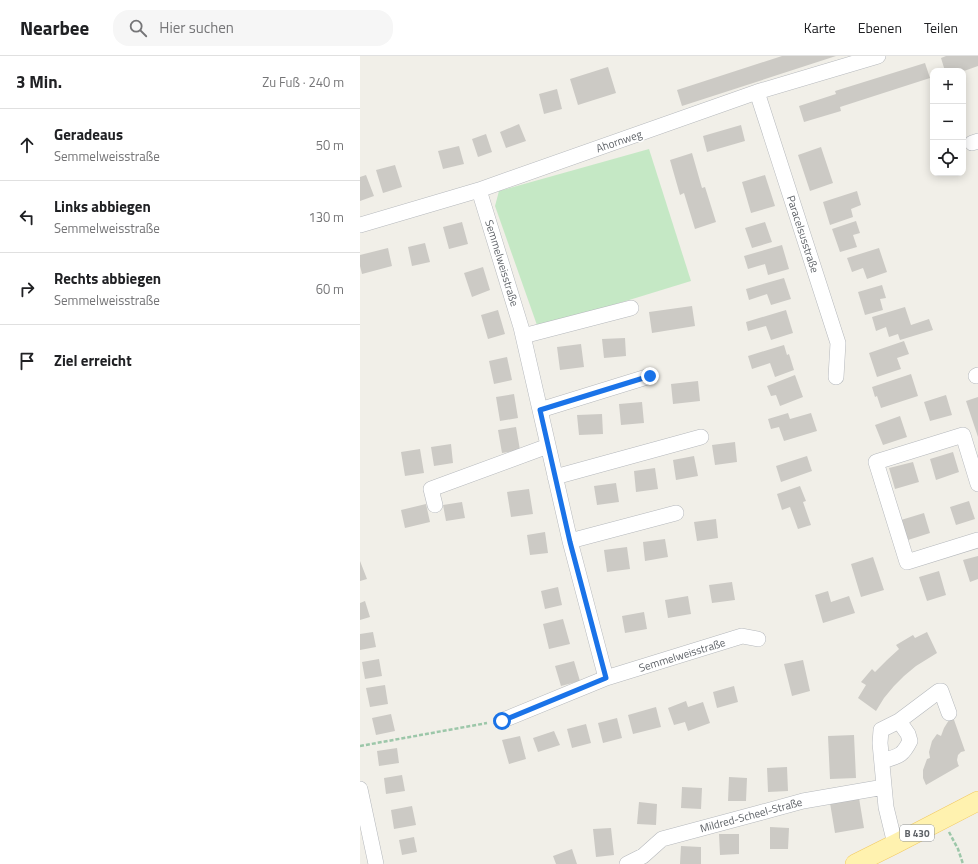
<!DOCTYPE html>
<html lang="de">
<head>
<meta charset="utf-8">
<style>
	:root { --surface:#fff; --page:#f6f6f6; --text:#202124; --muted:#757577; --line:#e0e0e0 }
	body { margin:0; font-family:"Titillium Web",sans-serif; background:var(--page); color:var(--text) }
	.controls { position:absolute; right:12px; top:12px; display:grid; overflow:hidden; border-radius:8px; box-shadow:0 2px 10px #0003 }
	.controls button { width:36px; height:36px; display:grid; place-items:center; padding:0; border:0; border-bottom:1px solid var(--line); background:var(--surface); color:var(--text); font:20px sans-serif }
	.stop { position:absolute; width:12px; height:12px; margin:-9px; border:3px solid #1a73e8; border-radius:50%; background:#fff }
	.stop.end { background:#1a73e8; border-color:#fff; box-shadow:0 1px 4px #0008 }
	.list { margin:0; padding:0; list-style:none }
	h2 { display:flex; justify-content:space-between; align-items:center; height:52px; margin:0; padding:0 16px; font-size:17px }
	h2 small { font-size:13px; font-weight:400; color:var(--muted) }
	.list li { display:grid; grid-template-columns:26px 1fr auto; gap:12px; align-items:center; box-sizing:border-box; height:72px; padding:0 16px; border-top:1px solid var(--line) }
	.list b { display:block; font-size:15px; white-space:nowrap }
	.list p { margin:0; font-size:13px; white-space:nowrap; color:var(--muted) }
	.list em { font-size:13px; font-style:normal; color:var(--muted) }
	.icon { flex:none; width:22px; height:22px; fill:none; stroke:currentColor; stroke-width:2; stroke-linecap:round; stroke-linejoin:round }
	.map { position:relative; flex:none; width:618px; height:808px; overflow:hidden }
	header { display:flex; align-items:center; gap:24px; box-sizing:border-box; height:56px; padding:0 20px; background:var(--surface); border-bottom:1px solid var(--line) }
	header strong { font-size:19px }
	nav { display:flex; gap:22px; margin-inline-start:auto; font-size:14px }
	.search { width:280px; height:36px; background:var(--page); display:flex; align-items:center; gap:10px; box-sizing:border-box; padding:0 14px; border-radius:16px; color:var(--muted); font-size:15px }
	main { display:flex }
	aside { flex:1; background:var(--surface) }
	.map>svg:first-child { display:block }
</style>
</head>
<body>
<header>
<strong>Nearbee</strong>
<div class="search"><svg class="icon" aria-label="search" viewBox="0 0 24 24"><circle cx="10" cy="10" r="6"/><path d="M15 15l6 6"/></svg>Hier suchen</div>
<nav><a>Karte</a><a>Ebenen</a><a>Teilen</a></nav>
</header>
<main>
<aside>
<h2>3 Min.<small>Zu Fuß · 240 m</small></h2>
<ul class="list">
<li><svg class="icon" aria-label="ahead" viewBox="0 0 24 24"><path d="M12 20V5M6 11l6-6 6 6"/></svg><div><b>Geradeaus</b><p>Semmelweisstraße</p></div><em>50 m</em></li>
<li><svg class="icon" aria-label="left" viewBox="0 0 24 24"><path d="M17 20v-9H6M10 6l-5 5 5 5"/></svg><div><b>Links abbiegen</b><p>Semmelweisstraße</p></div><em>130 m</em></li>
<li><svg class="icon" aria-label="right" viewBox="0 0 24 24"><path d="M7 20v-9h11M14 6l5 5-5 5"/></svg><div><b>Rechts abbiegen</b><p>Semmelweisstraße</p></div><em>60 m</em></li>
<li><svg class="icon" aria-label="arrive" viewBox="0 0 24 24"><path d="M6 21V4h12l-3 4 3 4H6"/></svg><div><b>Ziel erreicht</b></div></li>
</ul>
</aside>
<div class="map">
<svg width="618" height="808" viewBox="0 0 618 808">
	<rect width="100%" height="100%" fill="#f1efe8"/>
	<!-- green -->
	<path fill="#c5e8c5" d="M289,93L331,225L178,272L135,150L139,135Z"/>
	<!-- building -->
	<path fill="#cccac5" d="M422,0H476L322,50L317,34Z
		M586,0H618V10L604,15H585L581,2Z
		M565,7L570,22L480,51L481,55L444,66L439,50L476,38L475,35Z
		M248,11L256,37L218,49L210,23Z
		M197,33L202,53L184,58L179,38Z
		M159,68L166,85L146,92L140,76Z
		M381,69L385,85L347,96L343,80Z
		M126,78L132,96L118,101L112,83Z
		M99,90L104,108L83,113L78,95Z
		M461,91L473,127L450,135L438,99Z
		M332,97L342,132L345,131L356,166L335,173L324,137L320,139L310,104Z
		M35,109L42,131L23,137L16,114Z
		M6,119L14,140L0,145V121Z
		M405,119L415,150L391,157L382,126Z
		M497,135L501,149L491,153L493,161L470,169L463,146Z
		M496,165L500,177L493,179L497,191L480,196L472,173Z
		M102,166L108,188L89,193L83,171Z
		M405,166L412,186L392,192L385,172Z
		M65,187L70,206L52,210L48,191Z
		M422,189L429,213L408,219L405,208L388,213L384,200Z
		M28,192L32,210L2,218L0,210V199Z
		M519,192L527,216L507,223L503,212L492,216L487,202Z
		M123,211L130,234L112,241L104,217Z
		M424,222L431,243L411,249L407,238L389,244L386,233Z
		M522,229L526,242L520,243L523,254L505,259L498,236Z
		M332,250L335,270L292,277L289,256Z
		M545,251L551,269L569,263L573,274L540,284L538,278L529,281L526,271L516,275L512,261Z
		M138,254L145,278L128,283L121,259Z
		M426,254L433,277L411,284L406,270L388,275L386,266Z
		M265,282L266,300L244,302L242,283Z
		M544,285L549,298L537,302L541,313L517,321L509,297Z
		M221,288L224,311L200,314L197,291Z
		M424,289L427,299L429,298L434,314L415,321L410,307L392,313L388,300Z
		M147,301L152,324L134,328L129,305Z
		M551,318L558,340L521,352L517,340L515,341L512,331Z
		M435,319L443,341L420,350L416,339L411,340L407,330Z
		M338,325L340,345L313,348L311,328Z
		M154,338L158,362L140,365L136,341Z
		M586,339L592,359L570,365L564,346Z
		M618,341V381L606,345Z
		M282,346L284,367L261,369L259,348Z
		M428,357L430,363L451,357L457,375L424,385L419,371L411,373L408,363Z
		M242,358L243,378L219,379L217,359Z
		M540,360L547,381L523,389L515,369Z
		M156,371L160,394L142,397L138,374Z
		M375,386L377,406L355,409L352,389Z
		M91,388L93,407L74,410L71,391Z
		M60,393L64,417L45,420L41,396Z
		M593,396L599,416L576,424L570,403Z
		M334,400L338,420L316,424L313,404Z
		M447,400L452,415L421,426L416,410Z
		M553,406L559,426L535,433L529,412Z
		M295,412L298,433L276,436L274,415Z
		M256,427L259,446L237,449L234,430Z
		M440,430L446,445L443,446L451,469L438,473L430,451L422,454L417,438Z
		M169,433L173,458L151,461L147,436Z
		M609,445L615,463L596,469L590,451Z
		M102,446L105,462L86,465L83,449Z
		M66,448L70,466L45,472L41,454Z
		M564,457L570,477L548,484L541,464Z
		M356,463L358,482L337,485L334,466Z
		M185,476L188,497L170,499L167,479Z
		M305,483L308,501L285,505L283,486Z
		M267,491L270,513L247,516L244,494Z
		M618,500V523L610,526L603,504Z
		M513,501L524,534L501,541L491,508Z
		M0,505L7,523L0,525Z
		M579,515L586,539L567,545L559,521Z
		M372,526L375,544L352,547L349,529Z
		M198,531L202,549L185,553L181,535Z
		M468,535L471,546L489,540L495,557L463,567L455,539Z
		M328,540L331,558L308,562L305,544Z
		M5,545L10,561L0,564V547Z
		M284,556L287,573L265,577L262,560Z
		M203,563L210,588L189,593L183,568Z
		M13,576L16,591L0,594V578Z
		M567,576L577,597L556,610L544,620L534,630L524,642L516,655L498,642L506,629L501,626L512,613L515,616L527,604L539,593L536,589L553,579L555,582Z
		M19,603L22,620L5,623L2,606Z
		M443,604L450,635L432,640L424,608Z
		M214,605L220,625L201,630L195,610Z
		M25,629L28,648L10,651L6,632Z
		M374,630L378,646L357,652L353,636Z
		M326,645L328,651L343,646L350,667L328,675L325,666L314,669L308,652Z
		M296,651L301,671L273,678L268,659Z
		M31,658L35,675L16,679L12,662Z
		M593,661L605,695L601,696L598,699L597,704L598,708L599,710L566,729L563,722V714L567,703L570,702L569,696L572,685L577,678L581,680L584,672L589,664Z
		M257,662L262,682L243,687L238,667Z
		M226,668L231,687L212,692L207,673Z
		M194,675L200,689L178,696L173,682Z
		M494,679L496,722L470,723L468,680Z
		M160,680L166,703L149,708L142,684Z
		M37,692L39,707L19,710L17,695Z
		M427,711L428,735L408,736L407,712Z
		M42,719L45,735L26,738L24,722Z
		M369,721L387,722L386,745H368Z
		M322,731L342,732L341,753L321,752Z
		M499,742L504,772L475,777L470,747Z
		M279,746L297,748L296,769L277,768Z
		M52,750L56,769L34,773L31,754Z
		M410,771L429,772L428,793H410Z
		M251,772L254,799L236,801L233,773Z
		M359,778H379V798L360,799Z
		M54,781L57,796L42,799L39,784Z
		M321,790L341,791V808H320Z
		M212,793L217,808H196L193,800Z"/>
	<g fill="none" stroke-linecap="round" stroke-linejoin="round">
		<defs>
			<path id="minor" d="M397,36L478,287L476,321
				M612,87L618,85
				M119,134L161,271L210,485L246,622
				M0,169L119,134L397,36L518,0
				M163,280L271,252
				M616,320L618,319
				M180,354L290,320
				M195,421L341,381
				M618,428L603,379L516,406L547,506L618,484
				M75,449L71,433L188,390
				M210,485L316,457
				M141,665L246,622L382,580L398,583
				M522,705C538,700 542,701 550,685L548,678L539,665
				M0,733L16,808
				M535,788L526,751L520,687L521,674L539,665L579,635H581L589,657
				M267,808L283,800L302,783L399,757L443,745L524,731"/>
			<path id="major" d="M495,808L535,788L618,745"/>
		</defs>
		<!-- minor casing -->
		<use href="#minor" stroke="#b5b8bc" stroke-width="16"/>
		<!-- major casing -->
		<use href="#major" stroke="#f2c960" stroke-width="20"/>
		<!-- path -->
		<path stroke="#9cc7a9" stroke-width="2.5" stroke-dasharray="4 2" stroke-linecap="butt" d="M0,690L127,667
			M589,776L598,793L603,808"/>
		<!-- minor -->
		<use href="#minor" stroke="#fff" stroke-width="15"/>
		<!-- major -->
		<use href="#major" stroke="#fff2af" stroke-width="19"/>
	</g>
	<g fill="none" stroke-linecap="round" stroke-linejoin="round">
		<!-- route -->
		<path stroke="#1a73e8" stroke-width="5" d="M142,665L246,622L210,486L180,354L290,320"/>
	</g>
	<g text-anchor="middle" stroke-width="3" stroke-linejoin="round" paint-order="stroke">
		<!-- shield labels -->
		<rect fill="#fff" stroke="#8f9295" stroke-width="1" x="540" y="769" width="34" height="16" rx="3"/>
		<g font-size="10" font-weight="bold" fill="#5f6368">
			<text x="557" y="781">B 430</text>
		</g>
		<!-- street labels -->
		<g font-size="11" fill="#5f6368" stroke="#fff">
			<text transform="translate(259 85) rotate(-19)" y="4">Ahornweg</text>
			<text transform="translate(443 178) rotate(72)" y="4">Paracelsusstraße</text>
			<text transform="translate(142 207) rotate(73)" y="4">Semmelweisstraße</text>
			<text transform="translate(322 599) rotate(-17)" y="4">Semmelweisstraße</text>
			<text transform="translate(391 759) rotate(-15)" y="4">Mildred-Scheel-Straße</text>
		</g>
	</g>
</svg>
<div class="controls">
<button>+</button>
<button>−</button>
<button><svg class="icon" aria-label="locate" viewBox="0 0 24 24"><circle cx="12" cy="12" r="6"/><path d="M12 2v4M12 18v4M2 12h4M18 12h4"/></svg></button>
</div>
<div class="stop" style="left:142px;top:665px"></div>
<div class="stop end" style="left:290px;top:320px"></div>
</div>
</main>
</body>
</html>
